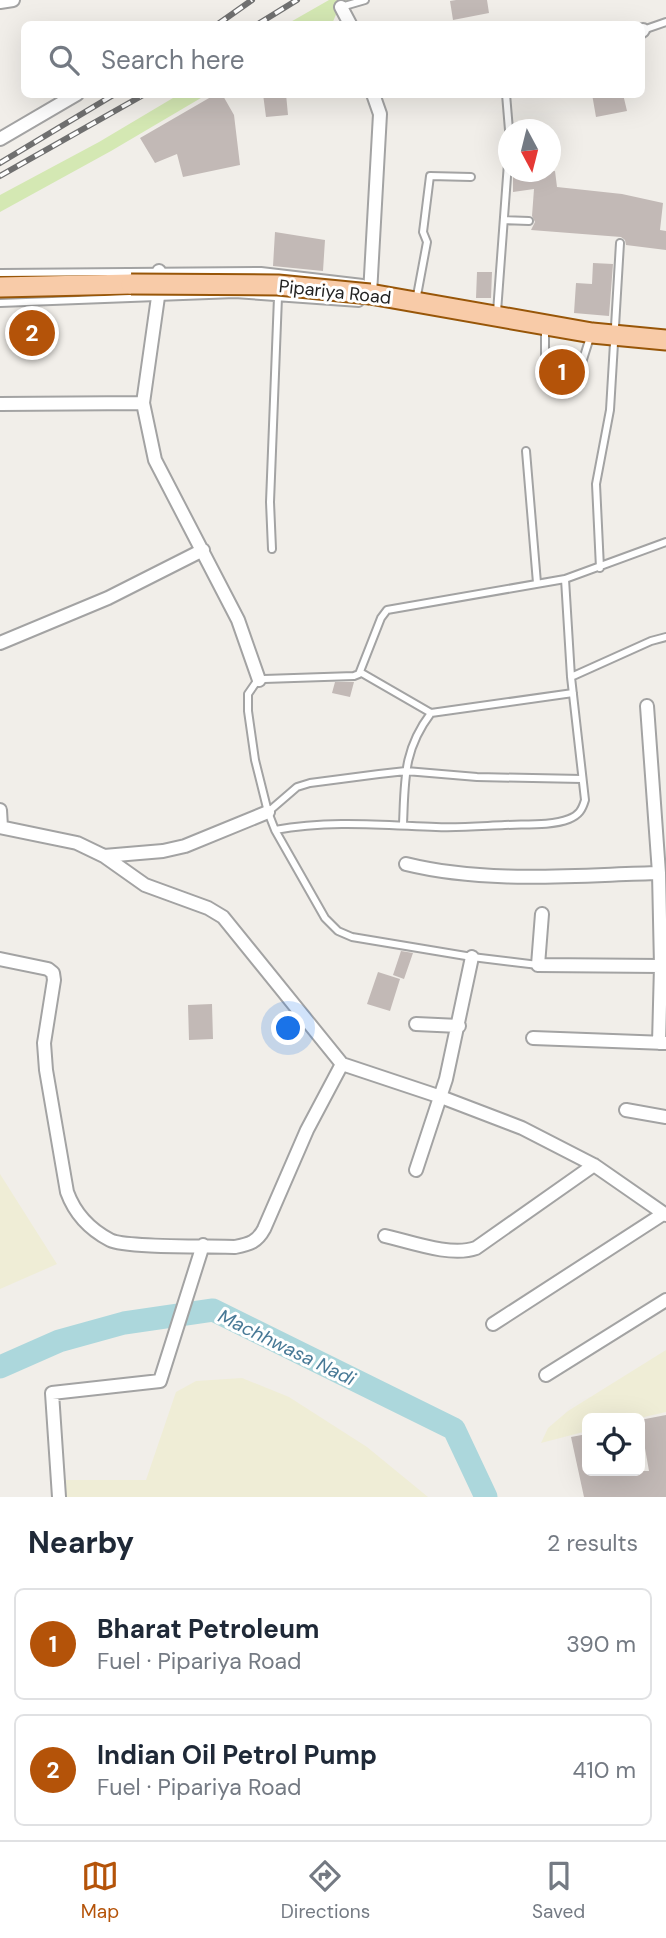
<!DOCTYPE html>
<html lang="en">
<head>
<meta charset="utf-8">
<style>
	:root { --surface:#fff; --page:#f6f6f7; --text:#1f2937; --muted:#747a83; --line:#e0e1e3; --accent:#b45309 }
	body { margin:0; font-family:"DM Sans",sans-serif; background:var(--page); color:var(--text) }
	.controls { position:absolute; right:21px; bottom:21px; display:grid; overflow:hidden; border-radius:10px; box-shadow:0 7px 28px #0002 }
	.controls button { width:63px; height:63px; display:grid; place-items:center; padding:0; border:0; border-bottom:2px solid var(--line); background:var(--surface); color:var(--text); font:35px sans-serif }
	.compass { position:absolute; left:498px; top:119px; width:63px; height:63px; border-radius:50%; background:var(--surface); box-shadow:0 7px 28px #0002; rotate:173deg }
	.you { position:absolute; left:289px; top:1029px; width:24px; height:24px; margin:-18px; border:5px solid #fff; border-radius:50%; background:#1a73e8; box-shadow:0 0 0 10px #1a73e833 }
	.badge { display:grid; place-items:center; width:46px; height:46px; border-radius:50%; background:var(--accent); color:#fff; font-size:23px; font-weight:700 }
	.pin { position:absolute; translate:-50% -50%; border:4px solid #fff; box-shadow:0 2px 7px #0006 }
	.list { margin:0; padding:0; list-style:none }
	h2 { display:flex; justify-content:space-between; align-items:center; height:91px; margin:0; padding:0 28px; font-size:30px }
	h2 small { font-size:23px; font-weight:400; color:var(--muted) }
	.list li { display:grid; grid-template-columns:46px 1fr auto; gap:21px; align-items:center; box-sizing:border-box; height:112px; margin:0 14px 14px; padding:0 14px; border:2px solid var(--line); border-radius:10px }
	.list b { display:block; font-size:26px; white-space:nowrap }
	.list p { margin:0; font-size:23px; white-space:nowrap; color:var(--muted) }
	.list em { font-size:23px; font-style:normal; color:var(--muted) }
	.icon { flex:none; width:38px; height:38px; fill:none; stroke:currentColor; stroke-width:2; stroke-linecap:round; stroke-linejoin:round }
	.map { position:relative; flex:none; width:666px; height:1497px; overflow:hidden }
	.search { position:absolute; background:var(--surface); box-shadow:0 7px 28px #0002; left:21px; right:21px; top:21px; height:77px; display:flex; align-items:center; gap:18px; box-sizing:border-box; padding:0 24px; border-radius:10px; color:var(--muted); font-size:26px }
	.sheet { height:343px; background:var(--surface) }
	nav { display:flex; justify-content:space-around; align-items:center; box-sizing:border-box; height:98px; border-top:2px solid var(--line); background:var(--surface); font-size:19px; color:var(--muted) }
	nav a { display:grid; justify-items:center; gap:4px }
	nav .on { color:var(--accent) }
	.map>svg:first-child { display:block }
</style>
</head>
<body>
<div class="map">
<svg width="666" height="1497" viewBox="0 0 666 1497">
	<rect width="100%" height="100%" fill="#f1eee9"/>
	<!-- farmland -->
	<path fill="#efedd6" d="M0,1174L57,1264L0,1289Z
		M666,1350V1412L640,1418H587V1431L541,1443L548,1428L568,1411Z
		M242,1378L289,1397L367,1447L428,1497H66L65,1480H146L176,1392L196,1381Z"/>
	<!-- grass -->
	<path fill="#d4e8b3" d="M329,0H354L340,5L332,24H287Z
		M178,95H206L111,151L0,212V195L99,142Z"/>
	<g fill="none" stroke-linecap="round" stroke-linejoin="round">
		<!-- river -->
		<path stroke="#acd7dc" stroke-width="23" d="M0,1367L59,1341L124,1323L213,1310L454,1429L486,1497"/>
	</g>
	<!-- building -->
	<path fill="#c2b9b6" d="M456,0H487L489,13L453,20L450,1Z
		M216,94H222L234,115L240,165L183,177L177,154L155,163L140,138Z
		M263,94H286L288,115L266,117Z
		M592,94H623L627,111L596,117Z
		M555,171L557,187L622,194L663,203L660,230L666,231V250L626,245L625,240L621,237L531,230L535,222L532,216L534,189L513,192V176Z
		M275,232L325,240L323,271L273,266Z
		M593,263L613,264L609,316L574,313L576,283L592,284Z
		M477,272H492L491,298H476Z
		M335,682H354L350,697L332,693Z
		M401,951L413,953L404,979L393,975Z
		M378,972L400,979L390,1011L367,1004Z
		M212,1004L213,1039L189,1040L188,1005Z
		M666,1415V1497H584L571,1437L587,1434V1471H649L640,1420Z"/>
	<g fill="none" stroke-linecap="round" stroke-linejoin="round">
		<defs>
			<path id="lane" d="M341,7L365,0
				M643,30L666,22
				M506,94L509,130
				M504,220L529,221
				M0,273L261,271L363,283L368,290
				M416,301L427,242L423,232L430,176L471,177
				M0,303L235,294L359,303L365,298
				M497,312L508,163
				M545,327V363L580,369L591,334
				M545,363L546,380L575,385L580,369
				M526,451L537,583
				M272,549L270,502L278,297
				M600,568L596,484L610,410L620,243
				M360,672L431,713
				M571,677L651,641L666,637
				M268,812L297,787L310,783L379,774L406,771L477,777L582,779
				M403,824C405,779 403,750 431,713L573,693
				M275,830C330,820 381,825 436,827C459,828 482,826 505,825C525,824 551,826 569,819C579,815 582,810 585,800L571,677L565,579
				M538,965L472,957L352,937L338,931L325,918L275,830L268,812L255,760L248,711V694L257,681L264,679L354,676L359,674L381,618L387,610L565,579L666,542"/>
			<path id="street" d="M0,2L13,0
				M341,7L350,24
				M642,31L643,30
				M0,139L77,94
				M159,271L158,297L143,403L155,460L238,620L259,680
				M370,294L380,114L373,94
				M0,404L143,403
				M0,643L108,598L203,550
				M647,706L659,873L661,966L659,1043
				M0,810L1,827
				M0,827L77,843L104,856L145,885L208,908L223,917L342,1064L441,1097L522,1128L594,1165L666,1215
				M104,856L163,851L185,846L268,812
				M406,864C487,884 576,875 659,873
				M542,914L538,965L661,966
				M0,959L48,969L53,973L54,980L44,1043L46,1070L67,1192C75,1214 89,1229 110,1240C125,1248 212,1246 235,1247C250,1244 257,1242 264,1229L307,1130L342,1064
				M416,1024L459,1026
				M533,1038L666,1043
				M626,1110L666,1117
				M416,1170L446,1079L472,957
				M385,1236C411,1242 451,1257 476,1248L594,1165
				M493,1324L663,1214
				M546,1375L666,1300
				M59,1497L52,1393L160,1381L203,1245"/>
			<path id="primary" d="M0,287L131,284
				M370,294L592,333L666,340"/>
		</defs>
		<!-- lane casing -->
		<use href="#lane" stroke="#a3a3a3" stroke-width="10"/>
		<!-- street casing -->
		<use href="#street" stroke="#a3a3a3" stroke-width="16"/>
		<!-- primary casing -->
		<use href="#primary" stroke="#985608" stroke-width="23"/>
		<!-- lane -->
		<use href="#lane" stroke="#fff" stroke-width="6"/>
		<!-- street -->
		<use href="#street" stroke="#fff" stroke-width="12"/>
		<!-- primary -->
		<use href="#primary" stroke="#f8cba8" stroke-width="19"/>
		<defs>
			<path id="rail" d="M218,24L252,0
				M258,24L297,0
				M0,163L115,94
				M0,176L145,94"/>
		</defs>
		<!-- rail casing -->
		<use href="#rail" stroke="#707070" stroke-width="6"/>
		<!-- rail -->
		<use href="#rail" stroke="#fff" stroke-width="3.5" stroke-dasharray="10" stroke-linecap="butt"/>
		<defs>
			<path id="primary-bridge" d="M131,284L278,285L370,294"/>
		</defs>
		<!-- primary-bridge casing -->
		<use href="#primary-bridge" stroke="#985608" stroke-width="23" stroke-linecap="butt"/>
		<!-- primary-bridge -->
		<use href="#primary-bridge" stroke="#f8cba8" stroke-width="19"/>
	</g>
	<g text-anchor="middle" stroke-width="6" stroke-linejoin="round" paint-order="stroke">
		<!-- street labels -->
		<g font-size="18" fill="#222" stroke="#fff">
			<text transform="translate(335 292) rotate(6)" y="6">Pipariya Road</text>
		</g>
		<!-- water labels -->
		<g font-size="19" font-style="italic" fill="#487996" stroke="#fff">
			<text transform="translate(287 1347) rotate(26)" y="7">Machhwasa Nadi</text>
		</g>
	</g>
</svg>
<div class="controls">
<button><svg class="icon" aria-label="locate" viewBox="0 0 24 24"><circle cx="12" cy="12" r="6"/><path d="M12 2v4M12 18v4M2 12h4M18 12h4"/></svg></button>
</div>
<svg class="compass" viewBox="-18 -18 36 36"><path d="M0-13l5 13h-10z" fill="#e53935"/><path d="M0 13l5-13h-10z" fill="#747a83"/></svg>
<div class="you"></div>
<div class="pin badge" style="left:562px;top:372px">1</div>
<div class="pin badge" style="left:32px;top:333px">2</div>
<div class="search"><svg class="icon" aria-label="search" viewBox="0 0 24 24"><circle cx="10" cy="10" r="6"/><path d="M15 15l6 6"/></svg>Search here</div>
</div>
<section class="sheet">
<h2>Nearby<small>2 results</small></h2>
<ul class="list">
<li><span class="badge">1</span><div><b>Bharat Petroleum</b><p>Fuel · Pipariya Road</p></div><em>390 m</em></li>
<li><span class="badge">2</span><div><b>Indian Oil Petrol Pump</b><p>Fuel · Pipariya Road</p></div><em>410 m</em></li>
</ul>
</section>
<nav>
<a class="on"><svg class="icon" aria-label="map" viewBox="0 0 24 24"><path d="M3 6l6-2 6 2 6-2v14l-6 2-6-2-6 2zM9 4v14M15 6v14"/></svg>Map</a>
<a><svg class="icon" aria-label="directions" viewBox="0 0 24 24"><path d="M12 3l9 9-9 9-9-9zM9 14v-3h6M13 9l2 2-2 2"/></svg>Directions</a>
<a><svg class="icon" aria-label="saved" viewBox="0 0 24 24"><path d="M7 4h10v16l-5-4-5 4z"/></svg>Saved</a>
</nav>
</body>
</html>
